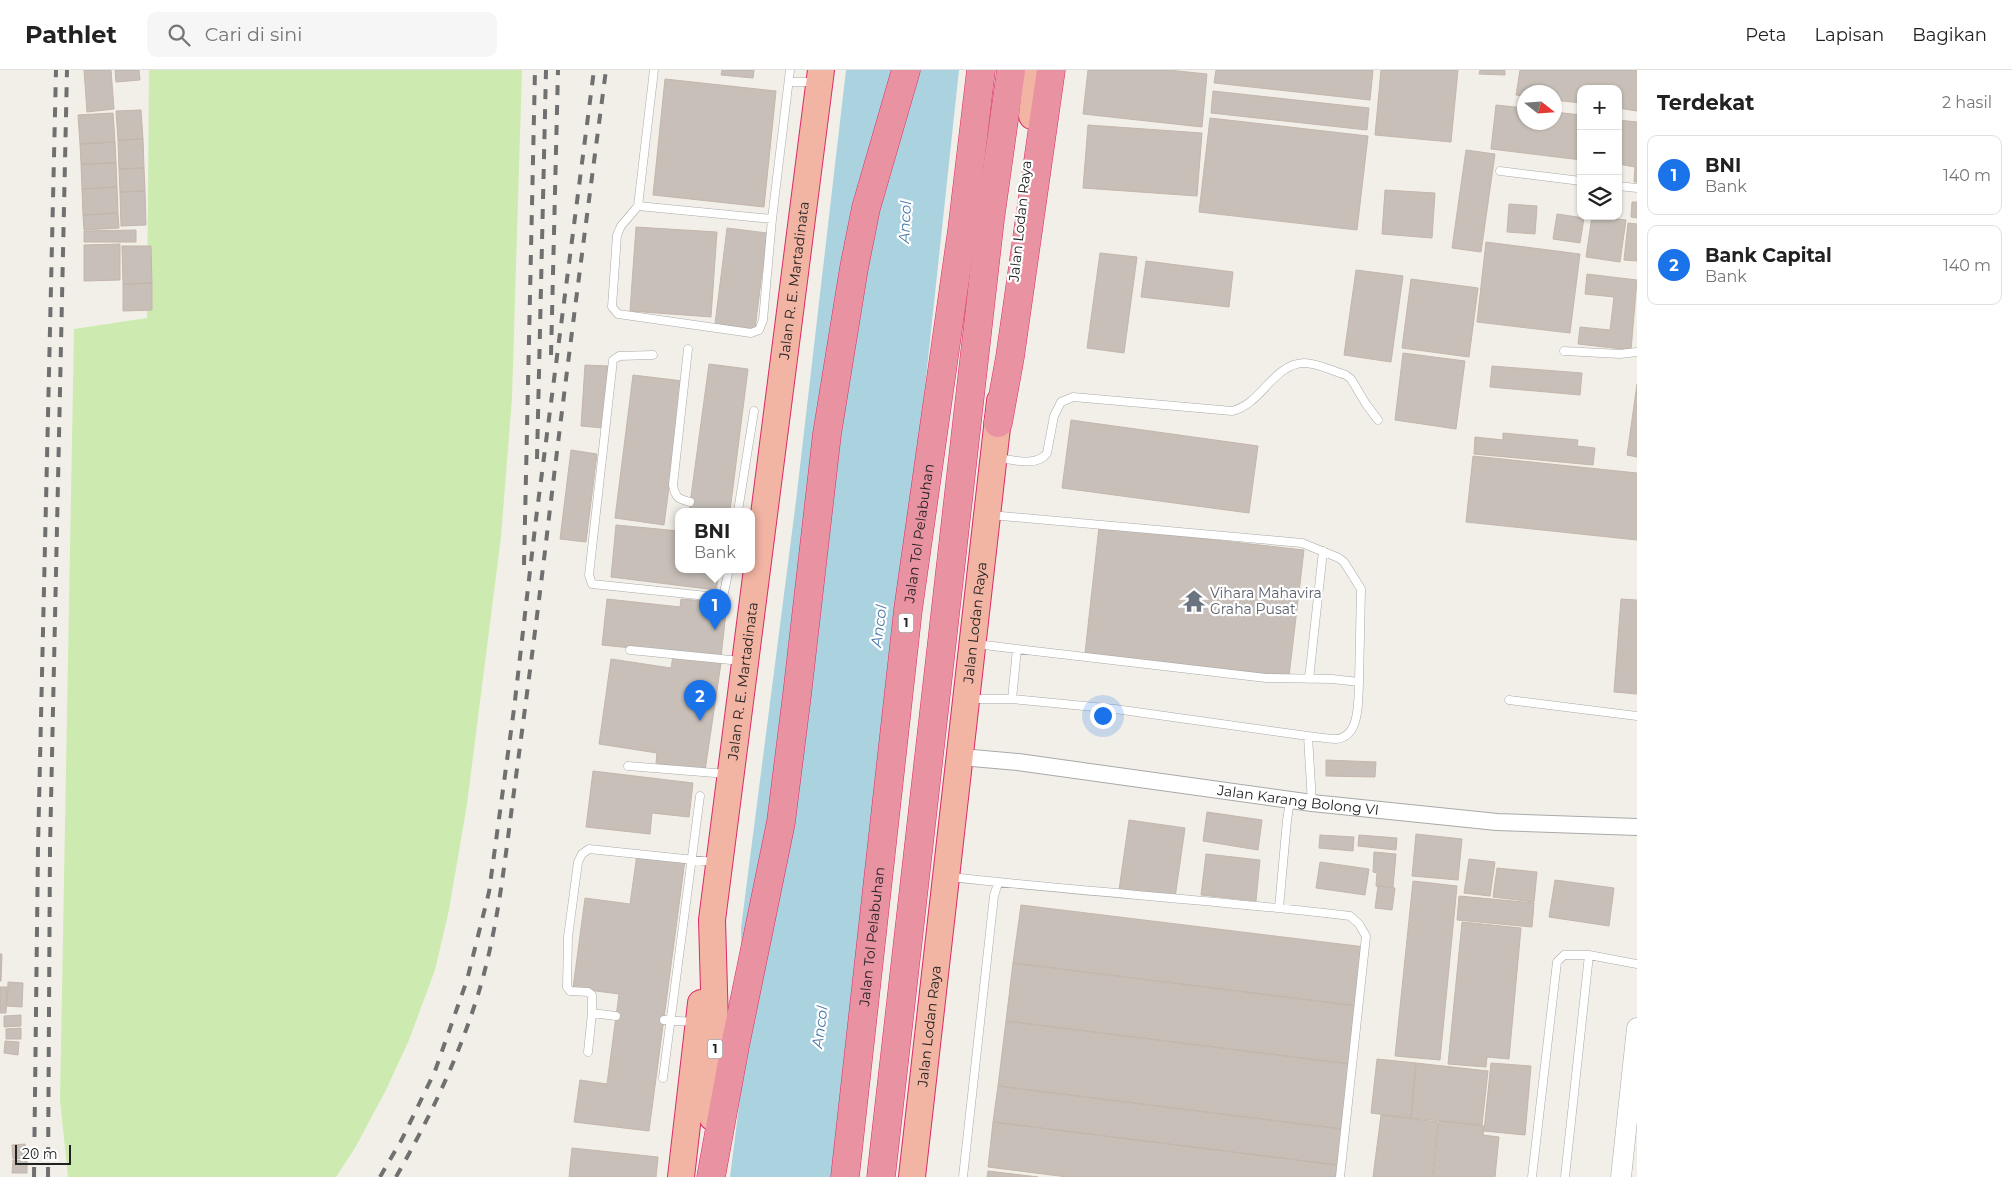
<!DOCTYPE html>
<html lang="id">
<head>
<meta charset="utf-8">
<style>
	:root { --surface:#fff; --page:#f6f6f6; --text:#222; --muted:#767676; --line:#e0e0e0; --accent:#1a73e8 }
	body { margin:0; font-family:Montserrat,sans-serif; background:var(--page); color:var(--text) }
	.controls { position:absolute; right:15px; top:15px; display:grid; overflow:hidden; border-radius:10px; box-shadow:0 1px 4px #0004 }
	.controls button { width:45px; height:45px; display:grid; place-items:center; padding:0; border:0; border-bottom:1px solid var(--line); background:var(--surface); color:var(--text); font:25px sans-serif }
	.compass { position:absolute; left:1517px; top:15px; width:45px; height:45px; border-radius:50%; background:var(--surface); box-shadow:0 1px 4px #0004; rotate:107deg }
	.scale { position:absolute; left:15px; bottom:12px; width:56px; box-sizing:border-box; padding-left:5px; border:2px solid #222; border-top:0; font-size:14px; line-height:18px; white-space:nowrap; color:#222; -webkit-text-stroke:4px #fff; paint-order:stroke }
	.you { position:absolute; left:1102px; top:645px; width:18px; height:18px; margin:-12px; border:4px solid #fff; border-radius:50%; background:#1a73e8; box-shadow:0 0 0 8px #1a73e833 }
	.badge { display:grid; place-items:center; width:32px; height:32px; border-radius:50%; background:var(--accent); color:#fff; font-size:16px; font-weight:700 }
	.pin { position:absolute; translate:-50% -41px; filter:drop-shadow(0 1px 2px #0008) }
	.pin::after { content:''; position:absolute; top:26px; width:18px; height:15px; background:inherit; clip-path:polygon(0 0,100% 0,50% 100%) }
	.popup { position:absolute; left:675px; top:438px; width:80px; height:65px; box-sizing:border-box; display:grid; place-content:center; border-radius:10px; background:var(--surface); filter:drop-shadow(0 1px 4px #0005); font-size:16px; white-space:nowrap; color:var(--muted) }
	.popup b { font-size:19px; color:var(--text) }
	.popup::after { content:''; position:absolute; left:50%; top:100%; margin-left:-10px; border:10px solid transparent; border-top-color:var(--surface) }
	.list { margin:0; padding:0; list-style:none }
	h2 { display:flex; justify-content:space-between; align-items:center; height:65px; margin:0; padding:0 20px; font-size:21px }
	h2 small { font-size:16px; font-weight:400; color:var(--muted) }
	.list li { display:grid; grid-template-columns:32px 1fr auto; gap:15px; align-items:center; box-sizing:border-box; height:80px; margin:0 10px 10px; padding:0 10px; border:1px solid var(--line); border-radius:10px }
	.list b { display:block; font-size:19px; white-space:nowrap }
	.list p { margin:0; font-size:16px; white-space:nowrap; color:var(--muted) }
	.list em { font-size:16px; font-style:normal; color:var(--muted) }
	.icon { flex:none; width:28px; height:28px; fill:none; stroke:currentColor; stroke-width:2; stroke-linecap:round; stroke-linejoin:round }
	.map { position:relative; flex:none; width:1637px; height:1107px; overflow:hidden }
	header { display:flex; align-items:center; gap:30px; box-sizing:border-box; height:70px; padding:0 25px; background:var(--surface); border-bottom:1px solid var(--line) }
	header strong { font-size:24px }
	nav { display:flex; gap:28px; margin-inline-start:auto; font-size:18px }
	.search { width:350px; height:45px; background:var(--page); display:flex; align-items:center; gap:12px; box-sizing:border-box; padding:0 18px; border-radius:10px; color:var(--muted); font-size:19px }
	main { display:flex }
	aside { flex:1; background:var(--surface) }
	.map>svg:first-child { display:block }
</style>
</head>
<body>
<header>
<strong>Pathlet</strong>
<div class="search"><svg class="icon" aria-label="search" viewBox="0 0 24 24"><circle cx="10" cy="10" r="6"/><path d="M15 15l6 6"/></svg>Cari di sini</div>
<nav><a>Peta</a><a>Lapisan</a><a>Bagikan</a></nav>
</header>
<main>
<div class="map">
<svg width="1637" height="1107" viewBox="0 0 1637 1107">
	<rect width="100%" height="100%" fill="#f2efe9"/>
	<!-- grass -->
	<path fill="#cdebb0" d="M149,0H522L512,328L501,467L467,734L449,840L435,900L409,970L386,1020L355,1078L336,1107H68L60,1030L74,259L147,248Z"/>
	<!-- water -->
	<path fill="#aad3df" d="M846,0H959L910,457L834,1107H730L743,1004L741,858L796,431Z"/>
	<!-- building -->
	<path fill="#c7bfb8" stroke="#c4b6ab" d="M84,0H111L114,39L87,42Z
		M115,0H139L140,10L116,12Z
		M722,0H754L753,8L721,5Z
		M1088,0H1168L1207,4L1202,57L1083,44Z
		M1216,0H1373L1370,30L1214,13Z
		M1381,0H1458L1451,72L1375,65Z
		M1480,0H1505V5L1479,4Z
		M1520,0H1637V41L1618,38V19H1581V33L1554,30V22H1524V26L1516,25Z
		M665,9L776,21L764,137L653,125Z
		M1213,21L1369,38L1367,60L1211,43Z
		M1496,35L1524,38V52H1554V42L1581,45V90L1491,79Z
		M141,40L143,69L118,70L116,41Z
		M113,43L115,72L80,74L78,45Z
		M1210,48L1368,66L1357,160L1199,142Z
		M1618,50L1637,52V112H1634L1635,97L1618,94Z
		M1088,55L1202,63L1197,126L1083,118Z
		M143,69L144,98L119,99L118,70Z
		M115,72L116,93L81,94L80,74Z
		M1466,80L1495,84L1481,182L1452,178Z
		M116,93L117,117L82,119L81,94Z
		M144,98L145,121L120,122L119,99Z
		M117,117L118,143L83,145L82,119Z
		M1385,120L1435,123L1432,168L1382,164Z
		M145,121L146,155L121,156L120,122Z
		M1632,132H1637V148L1631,147Z
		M1509,134L1537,136L1535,164L1507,162Z
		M118,143L119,158L84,160L83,145Z
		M1557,144L1584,148L1580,173L1553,169Z
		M1592,146L1626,150L1620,192L1586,187Z
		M1628,153L1637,154V191L1624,190Z
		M636,157L717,162L711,247L630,241Z
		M727,158L767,163L755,259L715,254Z
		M136,160V172H84V161Z
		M1486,172L1580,184L1570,263L1477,252Z
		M120,174V210L84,211V175Z
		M122,176H151L152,213L123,214Z
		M1100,183L1137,187L1124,283L1087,278Z
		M1146,191L1233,202L1229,237L1141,227Z
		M1356,200L1403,206L1391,292L1344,285Z
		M1587,204L1637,210L1631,280L1578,274L1580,257L1610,260L1614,227L1585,224Z
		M1411,209L1478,218L1469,287L1402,278Z
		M152,213V240L123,241V214Z
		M1403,283L1465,291L1456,359L1395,350Z
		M709,294L748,299L730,441H689Z
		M585,295L608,296L603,358L581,356Z
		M1492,296L1582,303L1580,325L1490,317Z
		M633,305L683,311L664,455L615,448Z
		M1637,314V387L1627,385Z
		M1071,350L1258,376L1249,443L1062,418Z
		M1503,363L1578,370L1577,376L1595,378L1593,395L1474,384L1475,367L1503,370Z
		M571,380L597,384L586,472L560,469Z
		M1473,386L1637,403V470L1466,452Z
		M616,455L679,461V499H720L716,520L611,507Z
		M1099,457L1304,480L1289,606L1085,583Z
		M607,529L680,537L681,529L727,533L721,587L602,575Z
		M1621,529L1637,530V624L1614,622Z
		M673,586L721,593L705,701L656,693L657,683L599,674L611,589L671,598Z
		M1326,690L1376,692L1375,707L1326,706Z
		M593,701L693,713L689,747L652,743L650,764L586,757Z
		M1207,742L1262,750L1258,780L1203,771Z
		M1129,750L1185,758L1175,828L1119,820Z
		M1416,764L1462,769L1458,810L1412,806Z
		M1320,765L1354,767L1353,781L1319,778Z
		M1359,765L1397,768L1396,780L1358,776Z
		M1374,782L1396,784L1393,817L1376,816L1377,803L1373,802Z
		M637,784L685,790L649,1061L574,1052L580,1010L607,1014L619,924L573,918L585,828L630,834Z
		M1206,784L1260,790L1256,831L1201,825Z
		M1469,789L1495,792L1490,826L1464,823Z
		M1320,792L1369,799L1365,825L1316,818Z
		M1497,798L1537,802L1534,832L1493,827Z
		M1555,810L1614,818L1609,856L1549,847Z
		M1413,811L1457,816L1440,990L1395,986Z
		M1378,816L1395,818L1392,840L1375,838Z
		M1459,826L1534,833L1532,857L1457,850Z
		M1021,835L1365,877L1358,936L1013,893Z
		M1462,852L1521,858L1509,989L1487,987L1486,997L1448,994Z
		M0,884H2L1,911H0Z
		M1013,893L1358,936L1350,994L1006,951Z
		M8,912L23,913L22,937L7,936Z
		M0,917H7L6,943H0Z
		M21,945V956L4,957V946Z
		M1006,951L1350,994L1342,1059L998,1016Z
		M21,958V969H6V959Z
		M5,971L19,972L18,985L4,983Z
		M1377,989L1416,993L1411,1048L1371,1043Z
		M1416,993L1488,1001L1482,1055L1411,1048Z
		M1491,993L1531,996L1525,1065L1484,1061Z
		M998,1016L1342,1059L1337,1095L993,1052Z
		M1381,1045L1438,1052L1432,1107H1373Z
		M1439,1051L1484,1056L1483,1065L1499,1067L1495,1107H1433Z
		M993,1052L1337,1095L1336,1107H1067L988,1097Z
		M25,1074L26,1088L13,1089L12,1075Z
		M572,1078L658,1087L656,1107H569Z
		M13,1090L27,1091V1103H12Z
		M988,1101L1038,1107H987Z"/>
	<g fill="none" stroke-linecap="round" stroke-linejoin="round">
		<defs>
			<path id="service" d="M654,0L638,136L621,156L617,165L612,237L618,244L751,263L759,260L763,250L772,149L790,0
				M789,12H815
				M1500,101L1581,111
				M1618,116L1637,118
				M638,136L772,149
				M688,279L673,415C675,427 678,429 690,432
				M1564,281L1620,284L1637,282
				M653,285L619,286L613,290L589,505L592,514L717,527H723L729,499
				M999,388C1013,390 1038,397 1047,383L1054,346L1061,332L1073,327L1232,341C1262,334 1273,294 1304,293C1317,293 1333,301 1346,305L1351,309L1366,334L1378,350
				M738,441L754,341
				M990,445L1302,473L1339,488L1344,492L1361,519L1359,612L1332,609L1266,608L1017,579
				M976,574L1017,579L1012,629L1115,639L1308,666C1317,667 1327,669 1336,669C1361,667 1358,629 1359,612
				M630,580L741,591
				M1309,609L1323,481
				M971,629H1012
				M1509,630L1637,646
				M1308,666L1312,733
				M628,696L727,704
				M950,807C1083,822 1217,830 1350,846L1359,854L1366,866L1340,1107
				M1279,838L1287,750L1290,731
				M592,943L616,946
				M664,950L694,952
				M588,982L592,943V925L588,922L570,921L567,917L568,867L578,792L582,784L589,779L714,792
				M663,1008L700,726
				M963,1107L994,826L998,813
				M1532,1107L1557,892L1564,885H1589L1637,894
				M1565,1107L1589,885"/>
			<g id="minor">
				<path id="s1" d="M961,687L1018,692L1312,733L1497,752L1637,757"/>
			</g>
			<path id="tertiary" d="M1621,1107L1637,958"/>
			<g id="trunk">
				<path d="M1032,46L1037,0"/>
				<path id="s2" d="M712,1047L716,990L712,850L821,0"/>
				<path d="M681,1107L701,933"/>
				<path id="s3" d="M912,1107L1000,331"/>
			</g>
			<g id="motorway">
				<path d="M998,353L1010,287L1051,0"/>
				<path d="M711,1107L735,976L781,752L797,625L827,364L854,198L866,138L906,0"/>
				<path id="s4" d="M845,1107L908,540L962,160L981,0"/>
				<path d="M881,1107L990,150L1011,0"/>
			</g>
		</defs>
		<!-- service casing -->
		<use href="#service" stroke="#a9a9a9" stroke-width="9"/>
		<!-- minor casing -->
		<use href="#minor" stroke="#a9a9a9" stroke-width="18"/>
		<!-- tertiary casing -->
		<use href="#tertiary" stroke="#a9a9a9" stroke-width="21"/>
		<!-- trunk casing -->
		<use href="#trunk" stroke="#dc2a67" stroke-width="28"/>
		<!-- motorway casing -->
		<use href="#motorway" stroke="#dc2a67" stroke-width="29"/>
		<!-- service -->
		<use href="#service" stroke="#fff" stroke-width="8"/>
		<!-- minor -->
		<use href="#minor" stroke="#fff" stroke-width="16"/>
		<!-- tertiary -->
		<use href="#tertiary" stroke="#fff" stroke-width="20"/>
		<!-- trunk -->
		<use href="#trunk" stroke="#f2b4a3" stroke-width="26"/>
		<!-- motorway -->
		<use href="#motorway" stroke="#e892a2" stroke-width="28"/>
		<!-- rail -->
		<path stroke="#707070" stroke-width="4" stroke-dasharray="10 10" stroke-linecap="butt" d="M551,285L558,0
			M537,389L546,0
			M524,495L535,0
			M34,1107L38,777L56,0
			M48,1107L50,777L67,0
			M380,1107L402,1069L435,1001L467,910L489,822L514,639L536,449L594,0
			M396,1107C428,1051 456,993 476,931C497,866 504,797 513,729C524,646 535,564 545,481C564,320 585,160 606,0"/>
	</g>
	<!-- icons -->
	<defs>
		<symbol id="temple-bare" viewBox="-9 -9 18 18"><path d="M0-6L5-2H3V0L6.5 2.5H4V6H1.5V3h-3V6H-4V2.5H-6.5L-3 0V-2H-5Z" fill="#6b7280" stroke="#fff" stroke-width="2.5" paint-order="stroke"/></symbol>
	</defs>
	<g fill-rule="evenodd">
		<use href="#temple-bare" x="1178" y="515" width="32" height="32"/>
	</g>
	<g text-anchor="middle" stroke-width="4.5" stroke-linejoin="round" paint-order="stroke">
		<!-- shield labels -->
		<g fill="#fff" stroke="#646464" stroke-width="1">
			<rect x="898.5" y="543.5" width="15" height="19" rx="4"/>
			<rect x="707.5" y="969.5" width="15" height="19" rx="4"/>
		</g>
		<g font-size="12" font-weight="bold" fill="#222">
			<text x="906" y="557">1</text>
			<text x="715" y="983">1</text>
		</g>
		<!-- street labels -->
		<g font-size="14" fill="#222" stroke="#fff">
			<text transform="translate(1020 151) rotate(-84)" y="5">Jalan Lodan Raya</text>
			<text dy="5" stroke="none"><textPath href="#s2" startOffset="842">Jalan R. E. Martadinata</textPath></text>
			<text dy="5" stroke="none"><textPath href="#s4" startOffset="648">Jalan Tol Pelabuhan</textPath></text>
			<text dy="5" stroke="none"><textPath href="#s3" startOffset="558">Jalan Lodan Raya</textPath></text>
			<text dy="5" stroke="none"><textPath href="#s2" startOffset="438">Jalan R. E. Martadinata</textPath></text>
			<text dy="5" stroke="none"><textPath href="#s1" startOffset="340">Jalan Karang Bolong VI</textPath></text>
			<text dy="5" stroke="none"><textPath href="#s4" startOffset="242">Jalan Tol Pelabuhan</textPath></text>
			<text dy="5" stroke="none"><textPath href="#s3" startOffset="152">Jalan Lodan Raya</textPath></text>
		</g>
		<!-- worship labels -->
		<g font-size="14" fill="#5b616d" stroke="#fff" text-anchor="start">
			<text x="1210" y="528">Vihara Mahavira<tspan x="1210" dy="16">Graha Pusat</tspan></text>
		</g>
		<!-- water labels -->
		<g font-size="15" font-style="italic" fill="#4a7aab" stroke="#fff">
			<text transform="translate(905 152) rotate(-87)" y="5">Ancol</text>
			<text transform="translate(879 556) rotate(-82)" y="5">Ancol</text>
			<text transform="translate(820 957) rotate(-82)" y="5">Ancol</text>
		</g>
	</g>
</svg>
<div class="controls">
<button>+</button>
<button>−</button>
<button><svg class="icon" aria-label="layers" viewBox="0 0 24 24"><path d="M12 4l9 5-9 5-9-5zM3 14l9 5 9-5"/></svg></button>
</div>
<svg class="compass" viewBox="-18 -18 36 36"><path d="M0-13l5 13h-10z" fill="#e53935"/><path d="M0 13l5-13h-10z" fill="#767676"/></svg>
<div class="scale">20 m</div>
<div class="you"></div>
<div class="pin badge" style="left:715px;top:560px">1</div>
<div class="popup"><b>BNI</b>Bank</div>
<div class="pin badge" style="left:700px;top:651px">2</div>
</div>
<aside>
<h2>Terdekat<small>2 hasil</small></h2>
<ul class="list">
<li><span class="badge">1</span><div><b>BNI</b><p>Bank</p></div><em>140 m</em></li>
<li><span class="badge">2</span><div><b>Bank Capital</b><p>Bank</p></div><em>140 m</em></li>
</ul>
</aside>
</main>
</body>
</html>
